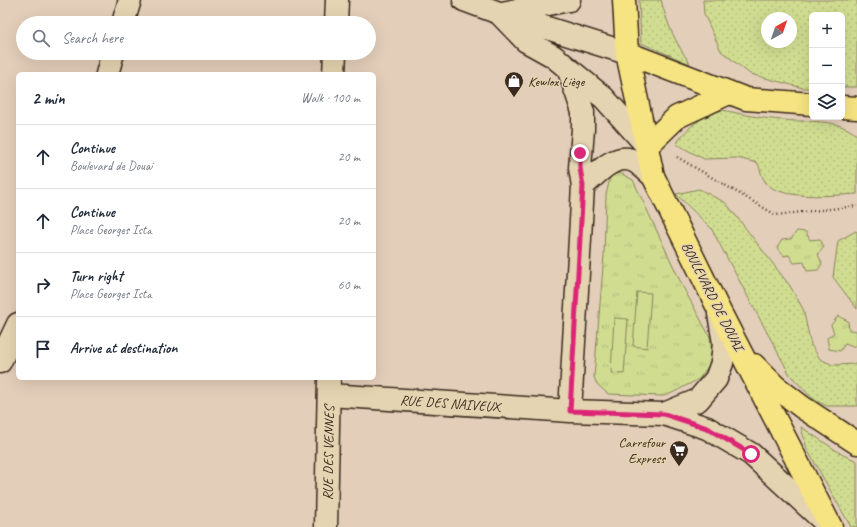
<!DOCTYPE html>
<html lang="en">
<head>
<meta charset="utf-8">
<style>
	:root { --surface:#fff; --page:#f6f6f7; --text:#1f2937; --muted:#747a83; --line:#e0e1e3 }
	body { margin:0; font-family:Caveat,sans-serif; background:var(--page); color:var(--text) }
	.controls { position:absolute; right:12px; top:12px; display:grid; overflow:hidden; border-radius:6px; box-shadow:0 4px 16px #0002 }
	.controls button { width:36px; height:36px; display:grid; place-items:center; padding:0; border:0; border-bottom:1px solid var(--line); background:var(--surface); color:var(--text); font:20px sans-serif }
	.compass { position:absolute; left:761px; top:12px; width:36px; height:36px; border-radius:50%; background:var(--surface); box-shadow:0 4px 16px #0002; rotate:40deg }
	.stop { position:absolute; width:12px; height:12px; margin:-9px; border:3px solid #db2777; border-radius:50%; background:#fff }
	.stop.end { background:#db2777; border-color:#fff; box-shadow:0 1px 4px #0008 }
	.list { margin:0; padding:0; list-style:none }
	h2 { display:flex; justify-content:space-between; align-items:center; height:52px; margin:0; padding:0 16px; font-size:17px }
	h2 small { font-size:13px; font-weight:400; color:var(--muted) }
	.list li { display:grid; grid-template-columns:26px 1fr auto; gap:12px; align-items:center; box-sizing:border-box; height:64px; padding:0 16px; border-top:1px solid var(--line) }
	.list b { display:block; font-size:15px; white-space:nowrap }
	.list p { margin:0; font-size:13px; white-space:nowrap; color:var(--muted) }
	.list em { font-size:13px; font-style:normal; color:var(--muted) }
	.icon { flex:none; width:22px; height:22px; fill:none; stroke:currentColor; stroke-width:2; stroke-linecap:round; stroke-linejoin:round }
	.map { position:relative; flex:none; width:857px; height:527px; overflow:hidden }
	.search { position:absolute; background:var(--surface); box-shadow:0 4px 16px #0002; left:16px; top:16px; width:360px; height:44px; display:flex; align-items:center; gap:10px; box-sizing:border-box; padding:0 14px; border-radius:22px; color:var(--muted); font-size:15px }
	.panel { position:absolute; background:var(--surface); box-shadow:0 4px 16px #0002; left:16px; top:72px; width:360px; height:308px; border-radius:6px }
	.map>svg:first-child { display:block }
</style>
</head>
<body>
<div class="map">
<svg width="857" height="527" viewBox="0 0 857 527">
	<defs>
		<pattern id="grass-tufts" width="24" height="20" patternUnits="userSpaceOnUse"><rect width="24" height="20" fill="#d0dd91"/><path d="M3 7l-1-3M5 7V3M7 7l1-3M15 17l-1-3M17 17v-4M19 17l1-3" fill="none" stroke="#b4be7d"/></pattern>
		<pattern id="park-dots" width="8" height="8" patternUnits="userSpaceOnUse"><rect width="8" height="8" fill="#d0dd91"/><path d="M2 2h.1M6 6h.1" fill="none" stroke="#b4be7d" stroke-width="1.8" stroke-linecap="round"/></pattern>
	</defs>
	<rect width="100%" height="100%" fill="#e3ceb9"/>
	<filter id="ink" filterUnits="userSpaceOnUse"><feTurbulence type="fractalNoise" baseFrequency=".025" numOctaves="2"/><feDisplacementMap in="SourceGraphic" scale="8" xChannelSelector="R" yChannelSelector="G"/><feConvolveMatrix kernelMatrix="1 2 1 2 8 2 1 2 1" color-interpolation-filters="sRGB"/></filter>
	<g filter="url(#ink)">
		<!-- grass -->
		<path fill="url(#grass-tufts)" stroke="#868458" d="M620,173L633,180L683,287L710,337L712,355L709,365L699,379L672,393L663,396L608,394L597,384L594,377L604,255L606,195L610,178L614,174Z
			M797,231L806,232L810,240L820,239L824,247L818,254L822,264L818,270L807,271L804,262L794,263L789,255L784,256L777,248L782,240L791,239Z
			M838,316L848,321L849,330L857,331V344L853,347L845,344L840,351L829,349L827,338L834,333L831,325Z"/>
		<!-- park -->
		<path fill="url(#park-dots)" stroke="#868458" fill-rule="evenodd" d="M639,0H661C668,27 675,41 690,64L641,43Z
			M703,0H857V87H842V15H812V88H803L750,74L721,51L704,14ZM767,18H791V42H767Z
			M722,110C742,114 763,119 783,120C811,123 833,117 857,135V194C835,195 782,201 766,183C762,178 760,169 758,163L737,158L704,159L676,144C689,125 701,117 722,110Z
			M699,189L726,203L790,286L803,309L811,345L820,359L833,365L857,364V406H827L813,399L790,375L711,228L676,194Z
			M856,231L857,232V309L833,277L838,241Z
			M801,427L843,455L857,461V527H851L807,449Z"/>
		<!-- pitch -->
		<path fill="#d0dd91" stroke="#868458" d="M637,292L651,293L647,348L633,346Z
			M614,318L628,319L624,374L611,373Z"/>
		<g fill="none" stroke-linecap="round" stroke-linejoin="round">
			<defs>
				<path id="minor" d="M464,0L499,13L627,53
					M499,13L526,41L553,56L604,98L647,146
					M502,13L569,0
					M123,23L130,0
					M336,23L337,0
					M568,68L583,112V129L580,168L583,186L570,411
					M107,74L113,53
					M334,74L335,53
					M583,186C596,175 616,150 636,162C642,166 648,172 653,176
					M0,362L18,324
					M329,395L570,411L664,414L698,400L716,379L722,363L724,343L719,314
					M664,414L707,428L751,454L828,525
					M326,527L329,378"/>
				<path id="major" d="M624,0L627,53L653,176L718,308L831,527
					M627,53L746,99L812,104
					M842,107L857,108
					M647,146L677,117L729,93
					M754,365L776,387L802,407L857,443"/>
			</defs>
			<!-- minor casing -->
			<use href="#minor" stroke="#3b2a1e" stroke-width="25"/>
			<!-- major casing -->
			<use href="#major" stroke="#3b2a1e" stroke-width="25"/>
			<!-- path -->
			<path stroke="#3b2a1e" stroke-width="2.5" stroke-dasharray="1 3" stroke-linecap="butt" d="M677,157L776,215L857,206"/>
			<!-- minor -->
			<use href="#minor" stroke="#e5d4b1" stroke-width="22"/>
			<!-- major -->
			<use href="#major" stroke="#f6e381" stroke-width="22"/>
		</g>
	</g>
	<g fill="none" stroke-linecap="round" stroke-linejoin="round" filter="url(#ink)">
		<!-- route -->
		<path stroke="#db2777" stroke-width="5" d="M580,153V168L583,186L570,411L664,414L707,428L751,454"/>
	</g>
	<!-- icons -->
	<defs>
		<symbol id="shop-pin" viewBox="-11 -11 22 30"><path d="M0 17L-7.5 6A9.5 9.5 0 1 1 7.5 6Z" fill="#3b2a1e" stroke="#e5d4b1"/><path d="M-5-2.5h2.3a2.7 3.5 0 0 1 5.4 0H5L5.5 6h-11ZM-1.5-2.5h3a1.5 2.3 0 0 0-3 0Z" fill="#fff"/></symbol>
		<symbol id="supermarket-pin" viewBox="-11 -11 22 30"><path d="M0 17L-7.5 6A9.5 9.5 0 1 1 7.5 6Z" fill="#3b2a1e" stroke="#e5d4b1"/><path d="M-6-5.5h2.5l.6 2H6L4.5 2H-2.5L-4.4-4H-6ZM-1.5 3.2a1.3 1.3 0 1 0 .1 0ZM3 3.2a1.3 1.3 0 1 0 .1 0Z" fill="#fff"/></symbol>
	</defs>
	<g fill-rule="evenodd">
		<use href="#shop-pin" x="503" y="70" width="22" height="30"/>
		<use href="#supermarket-pin" x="668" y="439" width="22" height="30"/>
	</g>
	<g text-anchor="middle" stroke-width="3" stroke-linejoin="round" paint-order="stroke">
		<!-- poi labels -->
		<g font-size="14" fill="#3b2a1e" stroke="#e5d4b1" text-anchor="start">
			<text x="528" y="86">Kewlox Liège</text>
			<text x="665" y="447" text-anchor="end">Carrefour<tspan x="665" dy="16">Express</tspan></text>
		</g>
		<!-- street labels -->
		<g font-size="14" fill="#3b2a1e" stroke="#e5d4b1">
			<text transform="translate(713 296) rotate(63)" y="5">BOULEVARD DE DOUAI</text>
			<text transform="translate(450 403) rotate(4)" y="5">RUE DES NAIVEUX</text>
			<text transform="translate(328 453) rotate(-89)" y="5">RUE DES VENNES</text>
		</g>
	</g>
</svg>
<div class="controls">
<button>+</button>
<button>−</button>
<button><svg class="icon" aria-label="layers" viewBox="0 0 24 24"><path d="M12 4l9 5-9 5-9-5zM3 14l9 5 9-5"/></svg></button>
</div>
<svg class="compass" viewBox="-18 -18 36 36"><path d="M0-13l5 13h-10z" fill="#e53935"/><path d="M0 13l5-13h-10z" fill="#747a83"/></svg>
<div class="stop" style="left:751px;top:454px"></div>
<div class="stop end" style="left:580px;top:153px"></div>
<div class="search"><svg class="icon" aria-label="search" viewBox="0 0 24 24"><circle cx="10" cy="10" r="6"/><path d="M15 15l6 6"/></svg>Search here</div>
<section class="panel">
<h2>2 min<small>Walk · 100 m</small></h2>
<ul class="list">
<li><svg class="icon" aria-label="ahead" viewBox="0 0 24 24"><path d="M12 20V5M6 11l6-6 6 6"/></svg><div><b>Continue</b><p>Boulevard de Douai</p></div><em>20 m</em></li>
<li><svg class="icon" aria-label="ahead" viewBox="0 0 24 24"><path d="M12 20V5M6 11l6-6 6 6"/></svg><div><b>Continue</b><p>Place Georges Ista</p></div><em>20 m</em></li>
<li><svg class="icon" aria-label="right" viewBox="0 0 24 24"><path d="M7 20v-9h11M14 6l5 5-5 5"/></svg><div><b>Turn right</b><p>Place Georges Ista</p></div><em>60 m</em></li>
<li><svg class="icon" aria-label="arrive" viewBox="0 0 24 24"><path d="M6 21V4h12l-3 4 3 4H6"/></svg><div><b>Arrive at destination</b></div></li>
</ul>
</section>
</div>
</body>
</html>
